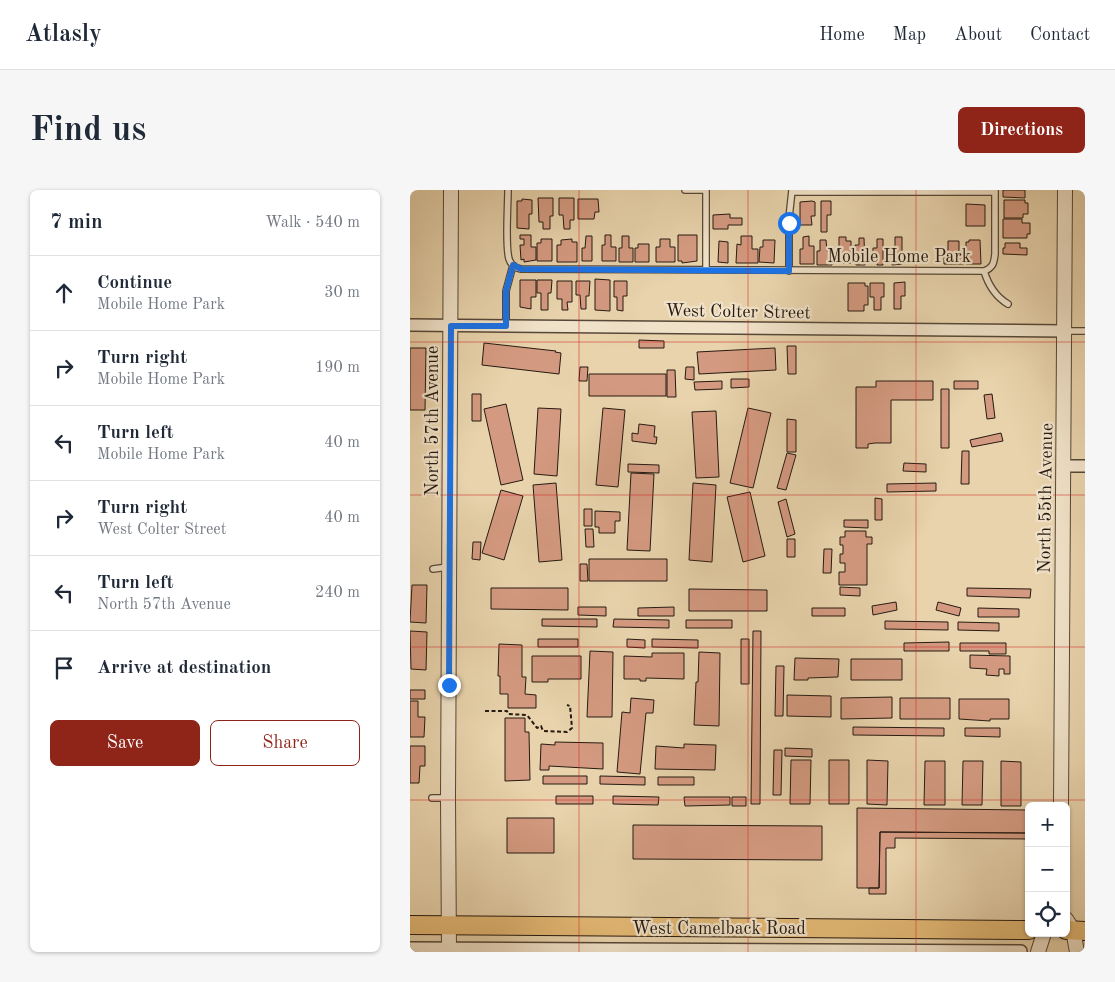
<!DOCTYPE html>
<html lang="en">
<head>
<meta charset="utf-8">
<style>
	:root { --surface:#fff; --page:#f6f6f7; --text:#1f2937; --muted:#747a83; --line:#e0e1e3; --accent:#8f2418 }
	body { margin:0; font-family:"Old Standard TT",serif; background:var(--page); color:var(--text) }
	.controls { position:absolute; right:15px; bottom:15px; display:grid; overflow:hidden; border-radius:8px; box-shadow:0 1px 4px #0004 }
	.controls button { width:45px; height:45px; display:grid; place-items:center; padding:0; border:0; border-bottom:1px solid var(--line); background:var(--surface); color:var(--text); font:25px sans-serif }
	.stop { position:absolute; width:15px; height:15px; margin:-11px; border:4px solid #1a73e8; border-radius:50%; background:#fff }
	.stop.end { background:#1a73e8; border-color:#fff; box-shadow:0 1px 5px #0008 }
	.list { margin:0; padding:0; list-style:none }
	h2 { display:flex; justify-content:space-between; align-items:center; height:65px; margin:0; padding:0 20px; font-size:21px }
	h2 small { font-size:16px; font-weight:400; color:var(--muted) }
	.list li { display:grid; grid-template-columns:32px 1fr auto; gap:15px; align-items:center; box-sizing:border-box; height:75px; padding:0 20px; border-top:1px solid var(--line) }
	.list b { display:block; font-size:19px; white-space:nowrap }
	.list p { margin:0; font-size:16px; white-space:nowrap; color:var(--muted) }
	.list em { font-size:16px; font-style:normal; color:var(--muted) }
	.actions { display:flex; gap:10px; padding:15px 20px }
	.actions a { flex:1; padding:11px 0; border:1px solid var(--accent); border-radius:8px; text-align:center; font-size:18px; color:var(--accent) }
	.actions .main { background:var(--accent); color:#fff }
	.icon { flex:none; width:28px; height:28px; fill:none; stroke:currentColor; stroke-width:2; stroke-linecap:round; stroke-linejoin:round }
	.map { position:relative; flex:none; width:675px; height:762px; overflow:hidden; border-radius:8px }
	header { display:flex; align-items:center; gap:30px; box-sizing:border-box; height:70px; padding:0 25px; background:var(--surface); border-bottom:1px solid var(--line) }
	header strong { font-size:24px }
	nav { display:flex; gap:28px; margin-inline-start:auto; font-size:18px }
	.intro { display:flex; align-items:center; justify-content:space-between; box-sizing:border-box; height:120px; padding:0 30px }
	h1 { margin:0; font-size:35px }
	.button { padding:12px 22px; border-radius:8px; background:var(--accent); color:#fff; font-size:18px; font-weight:700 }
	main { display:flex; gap:30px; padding:0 30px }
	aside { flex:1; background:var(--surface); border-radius:8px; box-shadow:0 1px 4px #0004 }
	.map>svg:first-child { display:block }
</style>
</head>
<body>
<header>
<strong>Atlasly</strong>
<nav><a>Home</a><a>Map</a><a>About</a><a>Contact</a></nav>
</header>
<div class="intro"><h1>Find us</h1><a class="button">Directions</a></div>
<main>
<aside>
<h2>7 min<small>Walk · 540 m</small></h2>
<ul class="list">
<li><svg class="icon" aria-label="ahead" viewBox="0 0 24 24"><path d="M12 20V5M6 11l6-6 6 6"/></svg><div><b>Continue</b><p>Mobile Home Park</p></div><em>30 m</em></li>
<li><svg class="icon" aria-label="right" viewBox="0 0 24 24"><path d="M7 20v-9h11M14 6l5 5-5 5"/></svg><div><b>Turn right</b><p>Mobile Home Park</p></div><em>190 m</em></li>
<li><svg class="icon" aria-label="left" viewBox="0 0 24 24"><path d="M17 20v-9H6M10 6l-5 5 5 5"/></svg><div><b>Turn left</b><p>Mobile Home Park</p></div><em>40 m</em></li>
<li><svg class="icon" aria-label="right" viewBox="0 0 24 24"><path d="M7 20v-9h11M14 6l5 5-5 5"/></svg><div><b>Turn right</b><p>West Colter Street</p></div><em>40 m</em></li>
<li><svg class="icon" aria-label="left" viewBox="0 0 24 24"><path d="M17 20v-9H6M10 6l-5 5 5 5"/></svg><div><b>Turn left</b><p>North 57th Avenue</p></div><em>240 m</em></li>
<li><svg class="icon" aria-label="arrive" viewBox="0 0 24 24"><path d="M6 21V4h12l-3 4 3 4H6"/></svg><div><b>Arrive at destination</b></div></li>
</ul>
<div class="actions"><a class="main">Save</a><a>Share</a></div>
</aside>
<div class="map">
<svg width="675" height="762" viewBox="0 0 675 762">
	<rect width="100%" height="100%" fill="#e8d3ac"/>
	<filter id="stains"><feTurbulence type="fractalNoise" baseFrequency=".004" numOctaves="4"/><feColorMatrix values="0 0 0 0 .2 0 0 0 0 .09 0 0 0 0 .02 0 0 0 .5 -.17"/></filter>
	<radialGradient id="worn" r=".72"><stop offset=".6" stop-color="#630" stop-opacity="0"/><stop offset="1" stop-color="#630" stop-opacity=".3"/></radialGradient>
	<!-- building -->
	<path fill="#d49a81" stroke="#261a11" d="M593,0H615V8L593,7Z
		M128,8H143V26H140V39H133V32H129Z
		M149,8H164V30H160V39H154L153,25H149Z
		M112,9L122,10V24H119V39L107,38V11H112Z
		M168,9H188L189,22H185L184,29H168Z
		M594,10H615V13H618V24H613V28H594Z
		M402,11L405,12V26H401L402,35H390V12Z
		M411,11H421V25H417V42H411Z
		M556,14L575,15V36H556Z
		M320,24V28H332V35H318V39H303V25Z
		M593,29H612V33H620V44H617V48H593Z
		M110,45H121V57H126V70L114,72V69L111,70L110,55H114V49H110Z
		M195,45H201V57H206V71H192V55H195Z
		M268,45H287V71L272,73V71H268Z
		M176,46H182V71H172V58H175Z
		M212,46H219V58H223V72H209V58H212Z
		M331,46H342V59H348V73H326L327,54L331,55Z
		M399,46V56H404V74H390V59H393V47Z
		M429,47H436V51H441V73H426V59H429Z
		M485,47H492V74L482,75V63H485Z
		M449,48H454L455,75H446L445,55H449Z
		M131,49H142V71H127V53H131Z
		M162,49V52H167V72H147V55H151V50Z
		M250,49H260V57H265V72H246V57H250Z
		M467,49H473V75H467V72H463V58H467Z
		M353,50H365L364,73L349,72L350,57H353Z
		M410,50H416L417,61H422V75H407V61H410Z
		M559,50H570L571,74H556V52H559Z
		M309,51L318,52V73L308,72Z
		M538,51H549V65H554V74H534V60H538Z
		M595,53H610V58H617V65L593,64V58H595Z
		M228,54H239V72H225V58H228Z
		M185,89L200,90V121L185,120Z
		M110,90H126V107H121V119L110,117Z
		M127,90H142L141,103H138V120H131V103H127Z
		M147,91H162V112H157L158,120H152V109H147Z
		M166,91H180L179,106H176V119H171L170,105H166Z
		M204,91H217V106H213V121L207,120V107H204Z
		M495,92V106H491V119H484V93Z
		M438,93H455V96H458V115H454V121H438Z
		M460,93H474V107H471V120H464V107H460Z
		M229,150L254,151V158H229Z
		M74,153L146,161L145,162L151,163L149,184L72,175Z
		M377,156H386V184H378Z
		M0,158H16L15,220H0Z
		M365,158L366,180L289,184L287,162Z
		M170,177H178L177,191H169Z
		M276,177H284V190L275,189Z
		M257,180H265L266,207H257Z
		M179,184H256V206H179Z
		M321,189H339V197L321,198Z
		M312,191V199L285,200L284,192Z
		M466,191H523V210H481V253H465L458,254V258H446V197H466Z
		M544,191H568V199H544Z
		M531,199H539V258H531Z
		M62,204H71V231H62Z
		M582,204L585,228L577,229L574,205Z
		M96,214L113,290L91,295L74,219Z
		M128,218L151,219L147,286L124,284Z
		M193,218L215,220L208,297L186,295Z
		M338,218L361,223L343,298L320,293Z
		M306,221L309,287L286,288L282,222Z
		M377,229L386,230V262H377Z
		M229,234L245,236L244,247H247L246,254L222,251V243L228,244Z
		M591,243L593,251L562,257L560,250Z
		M552,261H559V294H551Z
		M377,263L386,265L376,300L367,298Z
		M494,273L516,274V282L493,281Z
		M218,274L249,275V283L218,282Z
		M221,283L244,284L240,361L217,360Z
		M146,293L152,370L129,372L123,295Z
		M283,293L306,295L302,372L279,370Z
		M526,293V301L477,302V294Z
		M91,300L113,306L94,370L72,363Z
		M340,302L355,366L333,372L317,307Z
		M465,308L472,309V330H465Z
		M376,309L385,344L377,347L368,312Z
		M174,319H182V336H174Z
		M185,321L210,322V331H205V343H189V337H185Z
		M434,330H458V338L434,337Z
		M175,339H183L184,357H176Z
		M435,341H456V347H462V354H457V395H429V382H435V373H430V364H433V355H430V347H435Z
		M377,349H385V367H377Z
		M63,352H71L70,370L62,369Z
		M414,359H422L421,383H413Z
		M179,369H257V391H179Z
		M170,374H177L178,391H170Z
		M2,395H17L16,433L0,432Z
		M430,397L450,398V406L430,405Z
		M81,398H158V420L81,419Z
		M557,398L621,399L620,408L557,406Z
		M279,399L357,400V421H279Z
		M486,412L487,420L463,425L462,416Z
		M528,412L551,418L549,426L526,420Z
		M168,417H196V426L168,425Z
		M264,417V426H228V418Z
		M402,418H435V426H402Z
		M568,418L609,419V427H568Z
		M132,429H187V437L132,436Z
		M204,429L259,430V438L203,437Z
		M276,430H322V438H276Z
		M475,431L538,432V440L475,439Z
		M548,432L589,433V441L548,440Z
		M0,441L17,442L16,480L1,479Z
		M343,441H351L350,614H341Z
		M128,449H168V457H128Z
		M217,449L235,450V458L217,457Z
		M242,449L288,450V458L242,457Z
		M331,449H339V494H331Z
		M539,452V461H494V453Z
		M550,453H596V464H579V461H550Z
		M89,454L112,455V487H116L115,504L126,505V518H98V504H90V486H88Z
		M180,461L203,462L202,527H177Z
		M289,462L310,463L309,536L284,535L286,492H288Z
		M242,463H274V489L236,488V491H230V489H214V466L242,467Z
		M560,465L600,466V484H594V479H589V486L576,485L577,479L560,478Z
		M122,466H171V489H138V492H122Z
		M385,468L429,469L428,487L398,488V490H384Z
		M441,469H492V490H441Z
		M366,476H374L373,526H365Z
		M0,500H15V509H0Z
		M377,505L421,506V527L377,526Z
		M482,507V528L431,529V508Z
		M221,508L244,510L243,523H236L230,584L207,582L212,522L220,523Z
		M490,508H540V529H490Z
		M549,509H599V529H580V531L549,529Z
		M0,511H8V527H15L14,547H0Z
		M95,528H115V542H119L120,590L95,591Z
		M443,537L534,538V546L443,545Z
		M555,538H590V547L555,546Z
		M145,552L193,553V579L139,576V580H130L131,554L145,555Z
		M274,554L306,555L305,580L245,579L246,556L274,558Z
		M0,556H15V576H10L9,593H0Z
		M375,558L402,559V567L375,566Z
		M364,560H372L371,605H363Z
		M381,570H401L400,614H380Z
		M419,570H439V614H419Z
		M457,570L478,571L477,615L457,614Z
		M515,571H535V615H514Z
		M553,571H573L572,615H552Z
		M591,571L611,572V616H591Z
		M133,586H177V594H133Z
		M190,586L235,587V595L190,594Z
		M248,587H284V595H248Z
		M146,606H183V614H146Z
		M203,606L249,607L248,615L203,614Z
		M274,607H320V615L275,616Z
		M322,607H336V616H322Z
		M447,618L617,620V643L470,642L469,698H447Z
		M617,620H619V649L485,648V658H476V704H459V698H469L470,642L617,643Z
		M97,628H144V663H97Z
		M223,635L412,636V670L223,669Z"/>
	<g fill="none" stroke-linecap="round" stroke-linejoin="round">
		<defs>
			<path id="service" d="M98,0C98,17 95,55 99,69C101,75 105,78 111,79L574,81C583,78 584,73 585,64V0
				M275,0H296
				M382,2H585
				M296,80V0
				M379,81V28L382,0
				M574,81C578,94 586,107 598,114
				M96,136V101L103,75
				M655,141H675
				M23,379L38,377
				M22,608H37"/>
			<path id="minor" d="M0,135L655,141
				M654,276H675
				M0,758L611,761"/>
			<path id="tertiary" d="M651,616L655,0
				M656,729L663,740L667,762
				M39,762L38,608L41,0
				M628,762L634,743"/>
			<path id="primary" d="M0,735L619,740
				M656,740L675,741"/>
		</defs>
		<!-- service casing -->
		<use href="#service" stroke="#564838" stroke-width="8"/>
		<!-- minor casing -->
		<use href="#minor" stroke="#564838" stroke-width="14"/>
		<!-- tertiary casing -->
		<use href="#tertiary" stroke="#564838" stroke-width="16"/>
		<!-- primary casing -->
		<use href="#primary" stroke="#261a11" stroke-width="20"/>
		<!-- path -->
		<path stroke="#261a11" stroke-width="2" stroke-dasharray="4 2.5" stroke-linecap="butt" d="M75,521H97L98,524L117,525L127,538L131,536L133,541L157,542L162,538L160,516L157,515"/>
		<!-- service -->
		<use href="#service" stroke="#f0e2c9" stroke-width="5.5"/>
		<!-- minor -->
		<use href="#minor" stroke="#f0e2c9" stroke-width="11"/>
		<!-- tertiary -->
		<use href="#tertiary" stroke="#f0e2c9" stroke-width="14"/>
		<!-- primary -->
		<use href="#primary" stroke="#e4ba76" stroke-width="18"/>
	</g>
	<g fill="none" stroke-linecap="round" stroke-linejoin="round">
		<!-- route -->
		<path stroke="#1a73e8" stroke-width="6" d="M39,495L41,136H96V101L103,75L111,79L379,81V33"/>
	</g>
	<!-- grid -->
	<path fill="none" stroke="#d62828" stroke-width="1" stroke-opacity="0.55" d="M169,0V762M338,0V762M506,0V762M0,152H675M0,305H675M0,457H675M0,610H675"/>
	<g text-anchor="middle" stroke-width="4.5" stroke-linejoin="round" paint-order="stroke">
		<!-- street labels -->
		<g font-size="18" fill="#261a11" stroke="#f0e2c9">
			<text x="489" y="72">Mobile Home Park</text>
			<text transform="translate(328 121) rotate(1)" y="6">West Colter Street</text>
			<text transform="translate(22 231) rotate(-90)" y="6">North 57th Avenue</text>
			<text transform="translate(635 308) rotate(-89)" y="6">North 55th Avenue</text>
			<text x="309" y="744">West Camelback Road</text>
		</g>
	</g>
	<rect width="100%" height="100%" filter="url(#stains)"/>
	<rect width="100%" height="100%" fill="url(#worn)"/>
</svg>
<div class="controls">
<button>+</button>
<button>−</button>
<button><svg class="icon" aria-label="locate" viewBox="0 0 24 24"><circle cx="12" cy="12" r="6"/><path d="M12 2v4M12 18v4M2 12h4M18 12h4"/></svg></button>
</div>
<div class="stop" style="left:379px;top:33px"></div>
<div class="stop end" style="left:39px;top:495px"></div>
</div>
</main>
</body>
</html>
